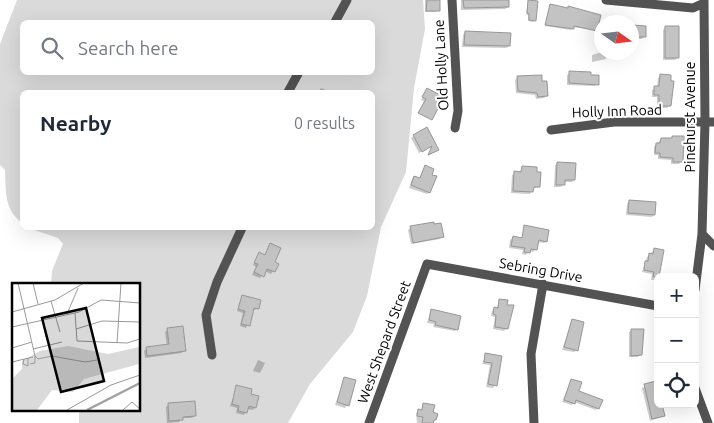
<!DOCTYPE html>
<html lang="en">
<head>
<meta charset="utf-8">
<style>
	:root { --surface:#fff; --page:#f6f6f7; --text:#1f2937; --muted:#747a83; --line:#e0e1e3 }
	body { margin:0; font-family:Ubuntu,sans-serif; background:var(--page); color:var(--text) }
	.controls { position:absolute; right:15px; bottom:15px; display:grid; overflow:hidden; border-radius:8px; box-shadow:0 5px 20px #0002 }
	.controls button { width:45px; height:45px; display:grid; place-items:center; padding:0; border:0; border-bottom:1px solid var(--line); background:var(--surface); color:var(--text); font:25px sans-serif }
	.compass { position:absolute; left:594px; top:15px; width:45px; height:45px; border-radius:50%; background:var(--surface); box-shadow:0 5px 20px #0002; rotate:104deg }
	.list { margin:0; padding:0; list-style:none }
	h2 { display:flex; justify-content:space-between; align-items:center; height:65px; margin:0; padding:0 20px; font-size:21px }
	h2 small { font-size:16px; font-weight:400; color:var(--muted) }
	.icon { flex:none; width:28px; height:28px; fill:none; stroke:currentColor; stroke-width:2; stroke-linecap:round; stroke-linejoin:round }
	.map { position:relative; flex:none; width:714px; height:423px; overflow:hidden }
	.search { position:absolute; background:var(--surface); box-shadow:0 5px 20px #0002; left:20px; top:20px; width:355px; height:55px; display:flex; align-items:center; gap:12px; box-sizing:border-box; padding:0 18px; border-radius:8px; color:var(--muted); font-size:19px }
	.panel { position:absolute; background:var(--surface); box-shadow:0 5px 20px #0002; left:20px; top:90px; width:355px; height:140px; border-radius:8px }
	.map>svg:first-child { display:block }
</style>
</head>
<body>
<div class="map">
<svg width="714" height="423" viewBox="0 0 714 423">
	<rect width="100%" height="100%" fill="#fff"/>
	<!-- green -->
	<path fill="#dadada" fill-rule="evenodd" d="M17,0H423L425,29L414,88L406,172L381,227L367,296L353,332L310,384L288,423H79V409H139V284H51L52,271L63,244L58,238L28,228H372V92H22V223C4,209 6,192 5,170L0,165V44ZM22,22H372V72H22Z"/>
	<!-- shadow -->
	<path fill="#0003" d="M425,0H438V10L436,12H425Z
		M461,0H508V7L505,9L461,10Z
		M528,1L535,20L533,22L528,21V15L526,14Z
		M551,5L567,9L569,7L596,30L573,27L571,30L545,26Z
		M632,26L645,27L644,37L642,39H633L632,42Z
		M666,27L677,58L675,60H663V30Z
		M465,32L509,46L506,48L462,47L463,35Z
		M602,52H606V59L592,62V55Z
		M570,73L597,84L595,86L567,85V75Z
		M660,76L669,106L667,108H657V97H652V90L657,87L658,78Z
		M518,77L541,83L546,96L544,98L536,99L535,95L516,93L515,80Z
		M321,88L331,92H318Z
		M427,90L432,118L419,112L424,101L421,100Z
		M426,129L437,150L428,156L431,147L419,153L411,138Z
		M673,137L681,161L679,164H671V160L658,159V155H654V147L661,139H671Z
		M557,163L574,180L572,182H564L561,187H554L555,166Z
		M425,166L429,192L427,194L409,188L412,179L415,177L419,179Z
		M522,168L539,187L532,189L530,194L511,193L512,175L519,173Z
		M629,201L654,215L652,217L626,215L627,204Z
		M411,227L442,237L440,239L411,244L408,230Z
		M525,227L546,241L544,243L537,242L536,249L533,252L529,251L526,255L522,254L523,250L509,248L510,240L513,237L521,239Z
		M270,245L273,263L277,264L271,274L265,271L260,278L252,275L256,267L253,265L257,256L259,254L264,256Z
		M654,250L663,251L657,278L655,280H651L652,274L642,272L647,257Z
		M242,296L258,309L253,310L246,328L240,326L243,313L237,311Z
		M500,300L507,328L504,331L493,329L495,317L491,316L492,311L496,309Z
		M431,310L457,329L455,331L433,327L434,324L427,323Z
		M572,321L577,350L574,352L562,350Z
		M168,329L184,350L182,353L145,358L144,351L146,349L167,346L165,332Z
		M632,330L640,355L638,357H629V332Z
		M486,355L500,357L495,385L493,388L486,387L490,365L482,364Z
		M258,360L265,363L260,373L253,371Z
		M345,378L347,405L345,408L335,405Z
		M571,380L577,392L598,408L596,410L574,402L572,405L562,402Z
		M655,383L658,404H663V416L650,421L642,388Z
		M237,387L250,395L255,408L253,410L247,409L244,415L236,413L237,408L230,406Z
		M424,404L435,420L432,423H417L416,413L420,411Z
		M168,405L195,415L192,418H181L179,422L167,423L166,407Z"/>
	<!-- building -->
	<path fill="#c3c3c3" stroke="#979797" d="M427,0H440V11H426Z
		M463,0H509V7L464,8Z
		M528,0L538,1L536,21L529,20V14L527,13Z
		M550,4L568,8V6L601,15L597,31L574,26V29L545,25Z
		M632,25L646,26V37H632Z
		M665,26H679V58H665Z
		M465,31L511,33L510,46L464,45Z
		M569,71L591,72V75H599V85L569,83Z
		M660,74L671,75V81H674L671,106H659V95H654V86H659Z
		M542,75V81H547L548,96L538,97L537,93L518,91L517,76Z
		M427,88L444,97L432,120L418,113L426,99L422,97Z
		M427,127L439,150L428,155L432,146L422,152L413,135Z
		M672,136H684L683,162H673V158L660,157V153H655L656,143H660L661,138H672Z
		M557,162L576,163L575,180H565V185H556Z
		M425,165L434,169L432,175L437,176L430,193L411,185L414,176L420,178Z
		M522,166L537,167V172H541L540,187H534L533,192L513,191L514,171L521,172Z
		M629,200L656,202L655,215L628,213Z
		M434,222V224L441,223L444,237L413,243L410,226Z
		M524,225L549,230L547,242L539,240L537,250L531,249L530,253L524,252L525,248L511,246L513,236L522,238Z
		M270,243L281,248L275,262L279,264L275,272L267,269L264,277L254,272L258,264L254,263L259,252L265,255Z
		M654,248L664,250L659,277H653L654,272L644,270L645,261H648L649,253L653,254Z
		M242,295L261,300L259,309L254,308L250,326L241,324L245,311L238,309Z
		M499,299L508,300L507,305H514L508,329L495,327L496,315L493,314L494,307L498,308Z
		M431,309L461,316L458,330L435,325L436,322L429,320Z
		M572,319L584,322L578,351L564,347Z
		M183,326L186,351L147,356L146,347L169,344L167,328Z
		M631,329H644L642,355L631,356Z
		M485,353L502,356L497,386L488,384L492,363L484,362Z
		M344,377L356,380L349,406L337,402Z
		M571,379L582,382L579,391L603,400L599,409L576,400L575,404L564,400Z
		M656,381L658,404H662L665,416L652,419L644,384Z
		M236,385L252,389L251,394L259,396L256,408L249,406L247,413L238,411L239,406L232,404Z
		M195,401L196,416L183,417V420L169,421L168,403Z
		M423,403L435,405L433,412L438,414L436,420H434L433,423H422L423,417L417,416L418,409L422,410Z"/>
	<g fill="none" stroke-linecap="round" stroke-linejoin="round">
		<!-- minor -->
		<path stroke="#535353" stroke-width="9" d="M452,0L458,111L455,128
			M606,0L693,8L704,3
			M335,22L347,0
			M288,92L299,72
			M551,130L614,122H714
			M702,234L714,246
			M695,290L702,234L705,122L704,0
			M212,355L206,315L217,282L242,228
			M695,388L708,423
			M369,423L427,264L658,306
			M534,423L531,354L543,284"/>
	</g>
	<g text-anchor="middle" stroke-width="4" stroke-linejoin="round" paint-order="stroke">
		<!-- street labels -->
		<g font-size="14" fill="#000" stroke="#fff">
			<text transform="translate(441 65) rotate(-93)" y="5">Old Holly Lane</text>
			<text transform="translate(617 111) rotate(-2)" y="5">Holly Inn Road</text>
			<text transform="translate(690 117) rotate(-90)" y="5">Pinehurst Avenue</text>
			<text transform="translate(541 270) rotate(10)" y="5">Sebring Drive</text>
			<text transform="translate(384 342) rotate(-70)" y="5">West Shepard Street</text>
		</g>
	</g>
	<!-- overview -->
	<g transform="translate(12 283)">
		<rect width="128" height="128" fill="#fff"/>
		<path d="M56,63L96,71L127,64V81L72,96L61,109L40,107L25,127H0V96L10,86V78L28,68Z" fill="#dadada"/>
		<path fill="none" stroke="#a1a1a1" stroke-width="2.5" d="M75,127L128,100"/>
		<path fill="none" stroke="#999" stroke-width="1" d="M6,0L23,73V80L18,81M21,0L26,21M39,18L48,49M0,29L43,17L72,0M63,30L65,58L115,60L128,56M55,31L66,5M31,36L34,54M0,44L67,29L89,17L128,20M64,46L90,38L128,39M105,60L109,0M0,65L20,59M21,66L50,59M23,73L26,76L40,73L73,79L85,77M12,76L11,81L16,83V75M0,79L21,74M55,127L99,102L128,92M111,127L120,119L128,126"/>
		<path fill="#000" fill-opacity="0.15" stroke="#000" stroke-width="2.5" d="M74,25L92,98L49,109L30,35Z"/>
		<rect width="128" height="128" fill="none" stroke="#000" stroke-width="2.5"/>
	</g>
</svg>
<div class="controls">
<button>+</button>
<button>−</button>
<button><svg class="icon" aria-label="locate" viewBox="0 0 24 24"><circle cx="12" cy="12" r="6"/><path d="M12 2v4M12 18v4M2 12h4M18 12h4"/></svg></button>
</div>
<svg class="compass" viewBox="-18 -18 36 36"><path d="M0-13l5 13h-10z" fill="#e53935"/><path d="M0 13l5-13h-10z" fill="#747a83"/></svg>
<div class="search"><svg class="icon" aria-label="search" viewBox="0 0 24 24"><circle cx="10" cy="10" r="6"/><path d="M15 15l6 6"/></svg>Search here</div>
<section class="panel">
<h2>Nearby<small>0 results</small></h2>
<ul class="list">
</ul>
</section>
</div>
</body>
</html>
